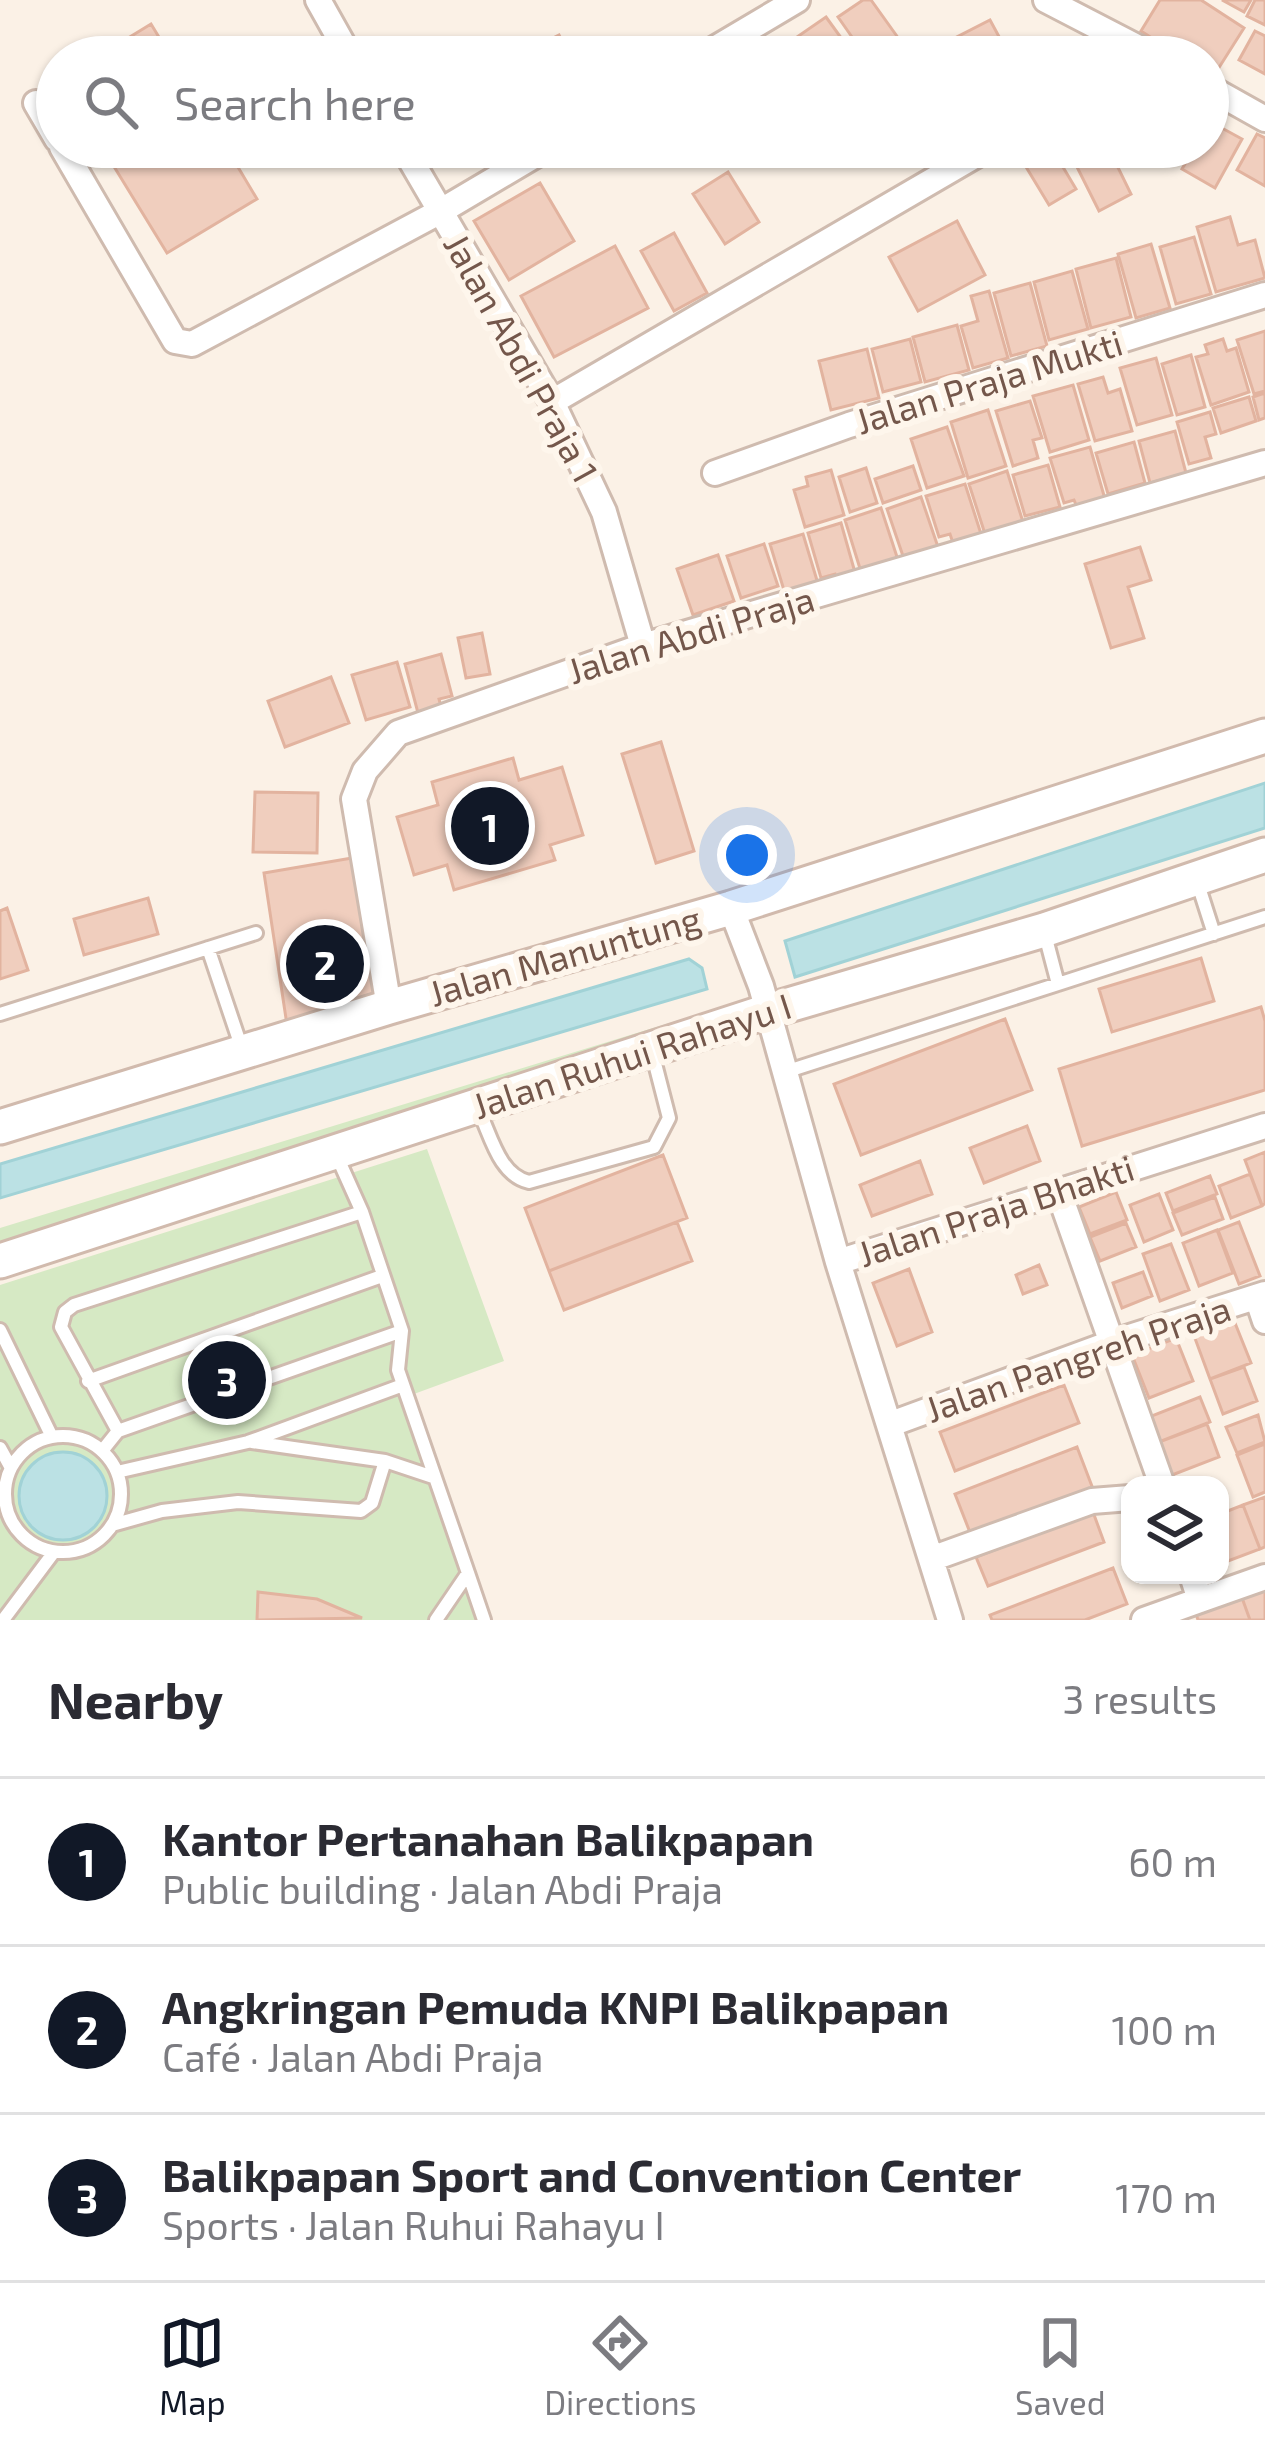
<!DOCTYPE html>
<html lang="en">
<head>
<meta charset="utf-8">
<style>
	:root { --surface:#fff; --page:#f7f7f7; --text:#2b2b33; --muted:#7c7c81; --line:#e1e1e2; --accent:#111827 }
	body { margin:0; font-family:"Exo 2",sans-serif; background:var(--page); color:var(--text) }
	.controls { position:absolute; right:36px; bottom:36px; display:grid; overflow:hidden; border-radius:24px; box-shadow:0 3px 9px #0004 }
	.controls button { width:108px; height:108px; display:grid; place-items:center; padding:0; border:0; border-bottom:3px solid var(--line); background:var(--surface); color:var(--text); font:60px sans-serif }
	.you { position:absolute; left:747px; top:855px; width:42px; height:42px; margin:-30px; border:9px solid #fff; border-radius:50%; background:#1a73e8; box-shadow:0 0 0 18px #1a73e833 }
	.badge { display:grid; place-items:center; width:78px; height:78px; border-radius:50%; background:var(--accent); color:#fff; font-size:39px; font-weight:700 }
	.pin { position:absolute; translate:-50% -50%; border:6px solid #fff; box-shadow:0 3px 12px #0006 }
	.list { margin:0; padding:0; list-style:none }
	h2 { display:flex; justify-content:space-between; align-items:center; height:156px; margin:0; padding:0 48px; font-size:51px }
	h2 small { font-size:39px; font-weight:400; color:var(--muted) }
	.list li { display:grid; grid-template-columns:78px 1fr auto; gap:36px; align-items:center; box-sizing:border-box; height:168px; padding:0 48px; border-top:3px solid var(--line) }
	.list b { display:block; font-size:45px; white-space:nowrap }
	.list p { margin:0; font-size:39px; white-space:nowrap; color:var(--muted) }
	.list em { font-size:39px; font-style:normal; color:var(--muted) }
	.icon { flex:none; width:66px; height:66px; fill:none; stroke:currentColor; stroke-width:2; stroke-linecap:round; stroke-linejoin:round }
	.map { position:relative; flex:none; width:1265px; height:1620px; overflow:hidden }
	.search { position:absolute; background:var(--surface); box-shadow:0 3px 9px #0004; left:36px; right:36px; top:36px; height:132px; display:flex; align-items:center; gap:30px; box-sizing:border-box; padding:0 42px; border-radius:66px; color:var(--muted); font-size:45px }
	.sheet { height:660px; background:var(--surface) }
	nav { display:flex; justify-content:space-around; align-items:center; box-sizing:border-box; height:168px; border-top:3px solid var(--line); background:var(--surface); font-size:33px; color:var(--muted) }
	nav a { display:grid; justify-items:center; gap:6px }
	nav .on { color:var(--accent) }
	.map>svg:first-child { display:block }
</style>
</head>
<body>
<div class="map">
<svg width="1265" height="1620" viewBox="0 0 1265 1620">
	<rect width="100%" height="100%" fill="#fbf1e6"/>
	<!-- green -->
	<path fill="#d6e9c4" d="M702,1013L709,1031L0,1252V1228Z
		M427,1149L504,1361L403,1398L476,1620H0V1285Z"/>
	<!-- water -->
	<path fill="#bbe1e4" stroke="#a1d2d6" stroke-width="3" d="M1265,783V828L795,977L785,941Z
		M689,959L702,968L707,989L0,1198V1164Z
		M19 1496a44 44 0 1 1 88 0a44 44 0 1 1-88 0Z"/>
	<!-- building -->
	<path fill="#f0cebe" stroke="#e2b39f" stroke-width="3" d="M863,0H871L909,53L903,57H866L838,17Z
		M1160,0H1201L1244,28L1213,77L1208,74V57H1181L1141,31Z
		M1222,0H1251L1244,12Z
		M1255,0H1265V25L1247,16Z
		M826,17L855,57H807L794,39Z
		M990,20L1010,57H959L951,40Z
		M151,24L171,57H97Z
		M1255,31L1265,36V74L1239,60Z
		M559,35L570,57H522L521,54Z
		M1209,121L1242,139L1215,188L1182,169L1195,147H1208Z
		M1257,134L1265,138V186L1237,170Z
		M102,147H226L257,199L167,253Z
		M1026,147H1051L1076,189L1049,205L1017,152Z
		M1067,147H1108L1131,194L1099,211Z
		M1144,147H1184L1173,165Z
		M728,172L759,222L725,244L693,194Z
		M540,183L574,241L509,280L474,221Z
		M1230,217L1238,245L1255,240L1265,278L1216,292L1197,227Z
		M957,221L985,275L918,311L889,257Z
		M674,233L707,293L674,311L641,251Z
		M1194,237L1211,294L1176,304L1160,247Z
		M1151,244L1170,308L1136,318L1118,254Z
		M615,246L648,308L554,357L521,296Z
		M1116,258L1131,317L1091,328L1076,269Z
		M1072,271L1088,329L1049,340L1034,282Z
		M1030,283L1047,346L1011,356L994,293Z
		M989,291L1008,358L973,368L961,326L978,321L971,296Z
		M957,325L969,370L925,382L913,337Z
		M1265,331V391L1254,394L1237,340Z
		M910,339L921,382L883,392L872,349Z
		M1223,339L1227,351L1236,348L1249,392L1211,405L1196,357L1208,354L1205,345Z
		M867,349L879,398L831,410L819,361Z
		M1191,355L1205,407L1177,415L1162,364Z
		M1156,358L1172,415L1137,425L1120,368Z
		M1103,377L1108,393L1120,389L1132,431L1095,441L1078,384Z
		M1073,385L1089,440L1050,452L1033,396Z
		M1265,393V418L1259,420L1253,397Z
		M1249,397L1256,421L1221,433L1213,408Z
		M1030,401L1042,438L1033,440L1038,458L1013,466L996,411Z
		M988,410L1006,466L968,478L951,422Z
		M1210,412L1216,434L1205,437L1211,458L1189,464L1177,422Z
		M947,427L964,476L927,488L911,439Z
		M1175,431L1186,473L1150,483L1139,441Z
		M1134,442L1145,483L1108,494L1096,453Z
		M1090,447L1105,499L1077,507L1074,500L1064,503L1050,458Z
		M1048,465L1060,507L1025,516L1013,475Z
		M913,466L921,490L883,503L875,479Z
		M866,468L877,503L850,512L839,477Z
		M831,470L844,515L805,527L794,490L808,486L806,477Z
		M1007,471L1023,522L985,534L969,484Z
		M965,484L982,537L954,546L950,534L939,537L926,496Z
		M921,497L938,547L904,559L887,509Z
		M881,508L899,563L862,575L845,520Z
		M841,523L856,576L837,582L835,574L821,578L808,533Z
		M803,534L819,587L786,597L770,544Z
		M764,544L778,586L741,598L727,556Z
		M1140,547L1151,580L1128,587L1144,638L1111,648L1085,564Z
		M718,555L734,601L693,615L677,569Z
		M482,633L490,674L466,678L458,638Z
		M441,654L452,696L439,699L441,707L418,713L405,664Z
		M397,662L410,707L366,720L352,675Z
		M331,677L349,723L285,747L268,701Z
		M661,742L694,851L656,863L622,754Z
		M513,758L519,780L562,767L583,835L550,845L555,860L454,890L447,865L414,875L397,817L438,805L432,782Z
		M255,792L318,793L317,853L253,852Z
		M352,858L377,996L287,1025L264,873Z
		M148,898L158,934L84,955L74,919Z
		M7,908L28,970L0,979V911Z
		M1201,958L1214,1001L1112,1032L1099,989Z
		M1261,1007L1265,1021V1090L1082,1146L1059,1069Z
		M1005,1019L1032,1090L861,1155L834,1084Z
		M1027,1126L1040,1161L984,1183L970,1148Z
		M1265,1152V1204L1262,1205L1245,1160Z
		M663,1155L687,1218L549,1271L525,1208Z
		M920,1161L932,1194L872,1216L860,1185Z
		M1250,1174L1262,1206L1231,1218L1219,1186Z
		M1210,1176L1217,1194L1173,1211L1166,1193Z
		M1116,1192L1127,1220L1090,1234L1079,1207Z
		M1159,1194L1173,1230L1144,1242L1130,1205Z
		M1215,1197L1223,1219L1182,1235L1173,1213Z
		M677,1222L692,1261L564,1310L549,1271Z
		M1239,1222L1260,1276L1239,1284L1218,1230Z
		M1126,1223L1136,1247L1100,1261L1090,1237Z
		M1217,1230L1233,1273L1199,1286L1183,1243Z
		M1171,1244L1189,1290L1160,1301L1143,1254Z
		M1039,1265L1047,1285L1023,1294L1016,1275Z
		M909,1269L932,1332L897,1346L873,1283Z
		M1143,1272L1152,1296L1122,1308L1113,1283Z
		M1233,1318L1251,1363L1210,1379L1193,1333Z
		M1176,1338L1193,1381L1149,1398L1132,1355Z
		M1244,1367L1257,1401L1223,1414L1210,1379Z
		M1064,1385L1079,1423L955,1471L940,1432Z
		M1200,1397L1210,1422L1159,1442L1149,1417Z
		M1258,1415L1265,1442L1237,1453L1226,1427Z
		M1207,1424L1219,1457L1172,1475L1159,1442Z
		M1265,1444V1492L1253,1497L1237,1455Z
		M1077,1447L1093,1489L971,1535L955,1494Z
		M1265,1497V1547L1260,1549L1243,1505Z
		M1243,1505L1260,1549L1220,1564V1514Z
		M1093,1512L1104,1542L988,1586L976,1557Z
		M1113,1568L1127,1604L1085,1620H992L990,1615Z
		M1265,1586V1620H1250L1241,1595Z
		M258,1592L317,1599L362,1618L257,1620Z
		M1241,1595L1250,1620H1198L1195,1611Z"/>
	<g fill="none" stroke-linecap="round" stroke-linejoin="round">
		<defs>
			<path id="lane" d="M1198,884L1214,934
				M208,948L242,1049
				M1058,984L1265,917
				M0,1014L256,933
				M785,1072L1058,984L1044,931
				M479,1111C491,1136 499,1175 529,1182L654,1147L669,1118L652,1052
				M336,1154L362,1212L402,1331L398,1370L468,1573L436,1620
				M0,1330L52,1437
				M88,1381L382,1276
				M118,1431L402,1331
				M5 1494a58 58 0 1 1 116 0a58 58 0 1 1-116 0Z
				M252,1442L385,1461L433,1477
				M0,1448L11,1468
				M102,1451L118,1431L61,1327L65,1312L74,1305L362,1212
				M117,1472L248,1442L403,1385
				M112,1525L162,1511L238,1502L361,1511L372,1503L385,1461
				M468,1573L484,1620
				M3,1620L54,1552"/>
			<path id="street" d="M318,0L350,57
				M1046,0L1156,57
				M701,57L797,0
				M1208,87L1265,119
				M36,103L57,139
				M62,147L175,341L192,344L441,211L549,147
				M403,147L552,402L604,512L643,646
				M552,402L990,147
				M715,473L849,425L1265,295
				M731,908L761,986L838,1262L1265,1126
				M389,1007L354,799L365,771L398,733L643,646L1265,463
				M1058,1190L1162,1485
				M838,1262L950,1620
				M1257,1297L1265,1321
				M891,1424L1114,1342L1265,1294
				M931,1559L1092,1501L1130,1498
				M1192,1575L1200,1600L1265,1577
				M1144,1620L1200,1600"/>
			<path id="secondary" d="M0,1127L389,1007L731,908L1265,736
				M0,1261L768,1011L1044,930L1265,855"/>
		</defs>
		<!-- lane casing -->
		<use href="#lane" stroke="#cfbbaf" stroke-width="18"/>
		<!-- street casing -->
		<use href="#street" stroke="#cfbbaf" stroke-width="30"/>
		<!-- secondary casing -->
		<use href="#secondary" stroke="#d1baad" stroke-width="39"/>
		<!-- lane -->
		<use href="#lane" stroke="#fff" stroke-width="12"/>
		<!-- street -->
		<use href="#street" stroke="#fff" stroke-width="24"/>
		<!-- secondary -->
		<use href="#secondary" stroke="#fff" stroke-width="33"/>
	</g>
	<g text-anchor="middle" stroke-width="12" stroke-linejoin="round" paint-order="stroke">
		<!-- street labels -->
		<g font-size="36" fill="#74574b" stroke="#fef6ec">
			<text transform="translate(521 358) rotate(61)" y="13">Jalan Abdi Praja 1</text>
			<text transform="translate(989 382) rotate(-17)" y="13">Jalan Praja Mukti</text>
			<text transform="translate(691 635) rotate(-17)" y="13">Jalan Abdi Praja</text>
			<text transform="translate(565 956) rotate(-16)" y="13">Jalan Manuntung</text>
			<text transform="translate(632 1056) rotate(-18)" y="13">Jalan Ruhui Rahayu I</text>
			<text transform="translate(996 1211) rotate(-18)" y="13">Jalan Praja Bhakti</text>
			<text transform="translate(1078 1359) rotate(-19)" y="13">Jalan Pangreh Praja</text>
		</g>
	</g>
</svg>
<div class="controls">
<button><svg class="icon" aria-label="layers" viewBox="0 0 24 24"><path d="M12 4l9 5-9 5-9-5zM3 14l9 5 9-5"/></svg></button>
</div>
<div class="you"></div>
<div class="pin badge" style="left:490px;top:826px">1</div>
<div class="pin badge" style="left:325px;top:964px">2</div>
<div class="pin badge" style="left:227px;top:1380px">3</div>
<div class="search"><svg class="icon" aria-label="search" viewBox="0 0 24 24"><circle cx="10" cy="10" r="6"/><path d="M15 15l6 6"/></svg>Search here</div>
</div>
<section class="sheet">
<h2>Nearby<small>3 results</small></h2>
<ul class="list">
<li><span class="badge">1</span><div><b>Kantor Pertanahan Balikpapan</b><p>Public building · Jalan Abdi Praja</p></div><em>60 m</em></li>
<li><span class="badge">2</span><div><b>Angkringan Pemuda KNPI Balikpapan</b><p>Café · Jalan Abdi Praja</p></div><em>100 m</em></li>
<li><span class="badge">3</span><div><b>Balikpapan Sport and Convention Center</b><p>Sports · Jalan Ruhui Rahayu I</p></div><em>170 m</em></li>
</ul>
</section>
<nav>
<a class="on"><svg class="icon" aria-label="map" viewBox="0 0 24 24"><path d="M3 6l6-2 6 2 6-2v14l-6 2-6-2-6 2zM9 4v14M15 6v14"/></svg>Map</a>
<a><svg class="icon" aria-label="directions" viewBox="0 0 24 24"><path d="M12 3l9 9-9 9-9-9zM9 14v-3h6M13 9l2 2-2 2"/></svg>Directions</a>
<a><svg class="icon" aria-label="saved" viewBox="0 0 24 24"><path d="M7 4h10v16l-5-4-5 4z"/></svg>Saved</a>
</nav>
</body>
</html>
